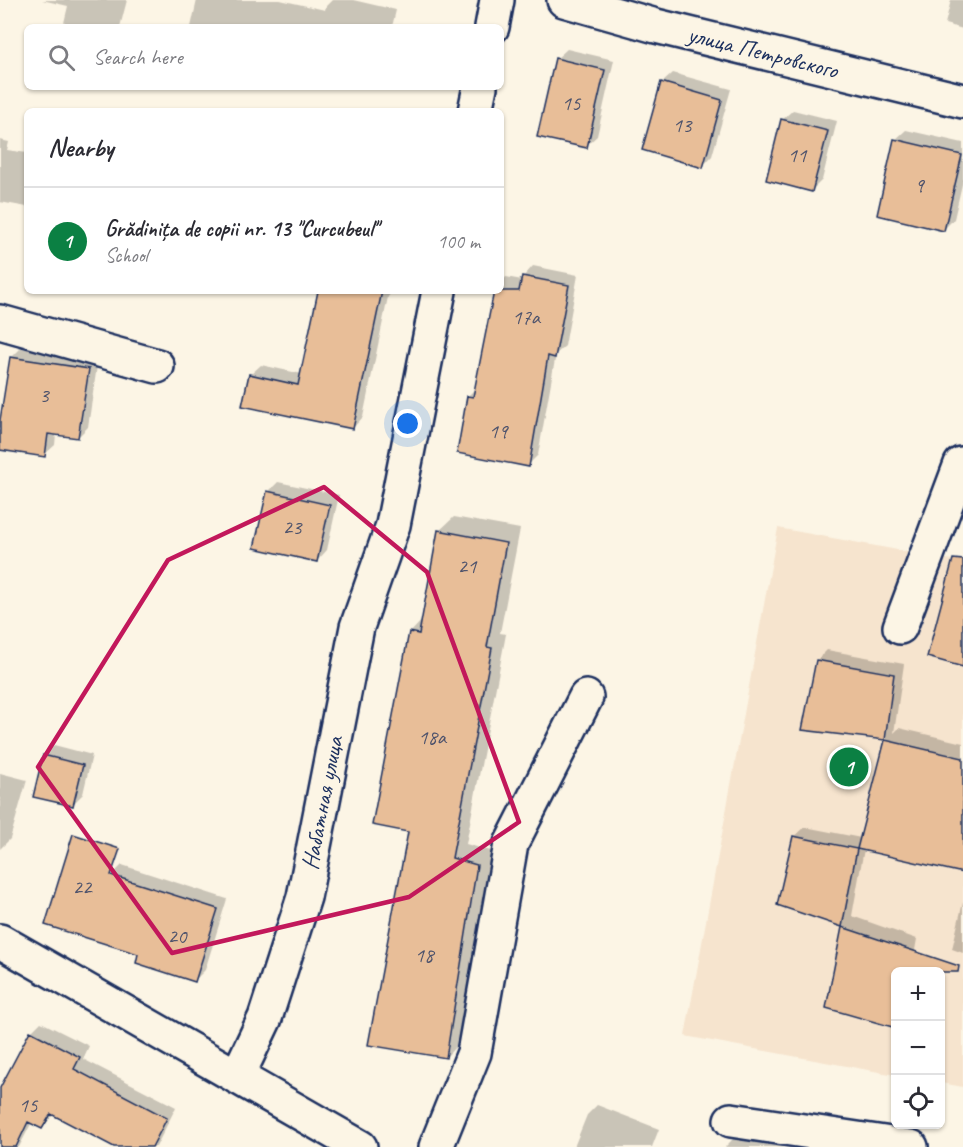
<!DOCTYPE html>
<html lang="en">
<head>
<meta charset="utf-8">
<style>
	:root { --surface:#fff; --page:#f2f2f3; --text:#2b2b33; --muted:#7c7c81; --line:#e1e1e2; --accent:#0b8043 }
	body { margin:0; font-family:Caveat,sans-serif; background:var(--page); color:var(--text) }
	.controls { position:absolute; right:18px; bottom:18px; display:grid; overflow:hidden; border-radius:9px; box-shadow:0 2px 4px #0004 }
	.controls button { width:54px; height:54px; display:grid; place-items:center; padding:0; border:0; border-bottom:2px solid var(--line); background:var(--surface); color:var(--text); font:30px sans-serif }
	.you { position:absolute; left:408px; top:424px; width:21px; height:21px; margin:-15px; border:4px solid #fff; border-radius:50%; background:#1a73e8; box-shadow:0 0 0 9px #1a73e833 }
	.badge { display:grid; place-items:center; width:39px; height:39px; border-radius:50%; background:var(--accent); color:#fff; font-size:20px; font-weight:700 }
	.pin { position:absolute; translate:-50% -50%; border:3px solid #fff; box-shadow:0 2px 6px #0006 }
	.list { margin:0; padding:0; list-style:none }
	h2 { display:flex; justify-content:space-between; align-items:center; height:78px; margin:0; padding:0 24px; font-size:26px }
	h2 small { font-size:20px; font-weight:400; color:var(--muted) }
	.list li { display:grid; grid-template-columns:39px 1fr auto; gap:18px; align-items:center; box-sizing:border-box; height:108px; padding:0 24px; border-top:2px solid var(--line) }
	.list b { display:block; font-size:22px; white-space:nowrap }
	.list p { margin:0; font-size:20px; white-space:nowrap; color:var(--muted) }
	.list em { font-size:20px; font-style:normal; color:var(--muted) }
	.icon { flex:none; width:33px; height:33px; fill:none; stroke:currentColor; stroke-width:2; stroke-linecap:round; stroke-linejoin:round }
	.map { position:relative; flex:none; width:963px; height:1147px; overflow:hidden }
	.search { position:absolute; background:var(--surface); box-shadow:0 2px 4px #0004; left:24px; top:24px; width:480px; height:66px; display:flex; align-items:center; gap:15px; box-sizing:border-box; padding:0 21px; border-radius:9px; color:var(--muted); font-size:22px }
	.panel { position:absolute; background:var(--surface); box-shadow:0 2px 4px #0004; left:24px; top:108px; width:480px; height:186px; border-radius:9px }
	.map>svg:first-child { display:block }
</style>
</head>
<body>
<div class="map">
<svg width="963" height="1147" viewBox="0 0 963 1147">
	<rect width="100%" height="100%" fill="#fcf5e5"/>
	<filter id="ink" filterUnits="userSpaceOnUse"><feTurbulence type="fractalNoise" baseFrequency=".0167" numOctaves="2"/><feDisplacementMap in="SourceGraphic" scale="12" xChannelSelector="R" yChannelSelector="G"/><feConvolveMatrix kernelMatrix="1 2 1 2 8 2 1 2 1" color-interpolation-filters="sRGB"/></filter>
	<g filter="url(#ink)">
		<!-- built -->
		<path fill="#f6e4ce" d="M778,528L963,562V1087L941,1083L940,972H896L895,1075L685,1036Z"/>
		<!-- shadow -->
		<path fill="#0003" d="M42,0H127L120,27H63L68,6Z
			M197,0H280L325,10L326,6L332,0H353L396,10L392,27H191Z
			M951,0H963V29L945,24Z
			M567,49L614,60L597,136L586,146L556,59Z
			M673,73L731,89L712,156L702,167L662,83Z
			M793,110L837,121L822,180L812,190L782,120Z
			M906,130L963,143V180L954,219L944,229L895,140Z
			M0,140L9,142L7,150L27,153V207L0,202Z
			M533,266L578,275L565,346L556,354L538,455L528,465L468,396L476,388L495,291H501V283L506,277L522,280L523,277Z
			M319,291H392L388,297L363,417L353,428L250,375L261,365L302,374Z
			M21,348L98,359L88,427L78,437L56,434L55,445L44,455L0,449V431L11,358Z
			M278,482L339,495L327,550L317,561L268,492Z
			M454,517L520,529L500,633L506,634L466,844L491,851L460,1042L446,1057L409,831L410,633L423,619L439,531Z
			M827,650L904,664L894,733L899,728L963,743V872L864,849L852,916L917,939L911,972H896L828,1007L844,926L779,904L794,837L805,827L861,838L887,738L804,729L817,660Z
			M54,745L92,755L83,794L73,804L44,755Z
			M0,773L27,780L10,839L0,849Z
			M122,865L227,899L205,970L195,980L140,953L111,876Z
			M963,902V953L952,949Z
			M41,1022L89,1046L83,1059L176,1107L156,1147H117L54,1114L42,1128L32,1122L19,1147H0V1092L31,1032Z
			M597,1105L659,1129L652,1147H574L587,1115Z
			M736,1136L794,1147H725Z"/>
		<!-- building -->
		<path fill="#e8be98" stroke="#1b2f5e" stroke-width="1.5" d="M555,58L605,70L587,148L537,137Z
			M661,82L722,100L703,168L642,150Z
			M781,119L828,131L812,192L766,180Z
			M894,139L962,155L944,231L877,215Z
			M522,276L569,285L555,358L548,356L529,467L457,453L467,396L473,397L494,291H519Z
			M318,291H382L353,429L242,406L249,374L298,385Z
			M10,357L89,369L78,438L48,434L45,457L0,450V420Z
			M267,491L330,505L317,562L254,548Z
			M438,530L506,543L487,647L492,648L452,858L477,865L446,1058L368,1045L408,832L372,825L409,632L419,634Z
			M953,559L963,560V667L927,657Z
			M816,660L894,674L885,740L802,730Z
			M885,740L963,758V873L857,849Z
			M43,755L83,765L73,806L33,797Z
			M73,834L120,849L111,875L218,909L195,982L136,963L138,954L45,925Z
			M793,836L857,849L842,927L777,905Z
			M842,927L959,966L958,972H896V1028L826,1008Z
			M30,1031L80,1057L74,1069L167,1118L152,1147H114L51,1114L42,1129L28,1122L16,1147H0V1088Z"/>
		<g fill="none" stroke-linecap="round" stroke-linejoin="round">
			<defs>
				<path id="minor" d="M564,0L656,26L963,101
					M492,27L497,0
					M475,111L480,87
					M0,322L157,366
					M900,627L961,464H963
					M0,941L360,1147
					M237,1077L265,1018L304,897L357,627L393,525L439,291
					M731,1120L911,1147
					M436,1147L474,1053L511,844L586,697"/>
			</defs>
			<!-- minor casing -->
			<use href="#minor" stroke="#1b2f5e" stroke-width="38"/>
			<!-- minor -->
			<use href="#minor" stroke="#fcf5e5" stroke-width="33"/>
		</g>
	</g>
	<!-- marked area -->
	<path fill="none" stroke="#c2185b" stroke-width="4.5" stroke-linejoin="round" d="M324,487L427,572L519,822L409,897L172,953L38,767L168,560Z"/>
	<g text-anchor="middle" stroke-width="4.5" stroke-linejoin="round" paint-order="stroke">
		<!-- number labels -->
		<g font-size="21" fill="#4e536c">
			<text x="571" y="110">15</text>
			<text x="682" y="132">13</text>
			<text x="797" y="162">11</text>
			<text x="919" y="192">9</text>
			<text x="526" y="324">17а</text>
			<text x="44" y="402">3</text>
			<text x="498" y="438">19</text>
			<text x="292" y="534">23</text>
			<text x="467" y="573">21</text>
			<text x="432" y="744">18а</text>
			<text x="82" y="894">22</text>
			<text x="177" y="943">20</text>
			<text x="424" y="962">18</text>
			<text x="28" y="1112">15</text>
		</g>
		<!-- street labels -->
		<g font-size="24" fill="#1b2f5e" stroke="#fcf5e5">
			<text transform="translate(763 52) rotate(14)" y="8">улица Петровского</text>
			<text transform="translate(322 803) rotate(-79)" y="8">Набатная улица</text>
		</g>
	</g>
</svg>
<div class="controls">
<button>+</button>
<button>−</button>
<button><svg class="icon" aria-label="locate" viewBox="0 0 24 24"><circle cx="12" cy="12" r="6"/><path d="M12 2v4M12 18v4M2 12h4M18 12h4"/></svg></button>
</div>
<div class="you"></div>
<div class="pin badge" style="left:849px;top:767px">1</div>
<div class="search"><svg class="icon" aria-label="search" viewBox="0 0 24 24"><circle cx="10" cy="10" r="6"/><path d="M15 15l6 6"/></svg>Search here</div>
<section class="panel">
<h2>Nearby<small></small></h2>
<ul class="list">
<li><span class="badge">1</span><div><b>Grădinița de copii nr. 13 &quot;Curcubeul&quot;</b><p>School</p></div><em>100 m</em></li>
</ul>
</section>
</div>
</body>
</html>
